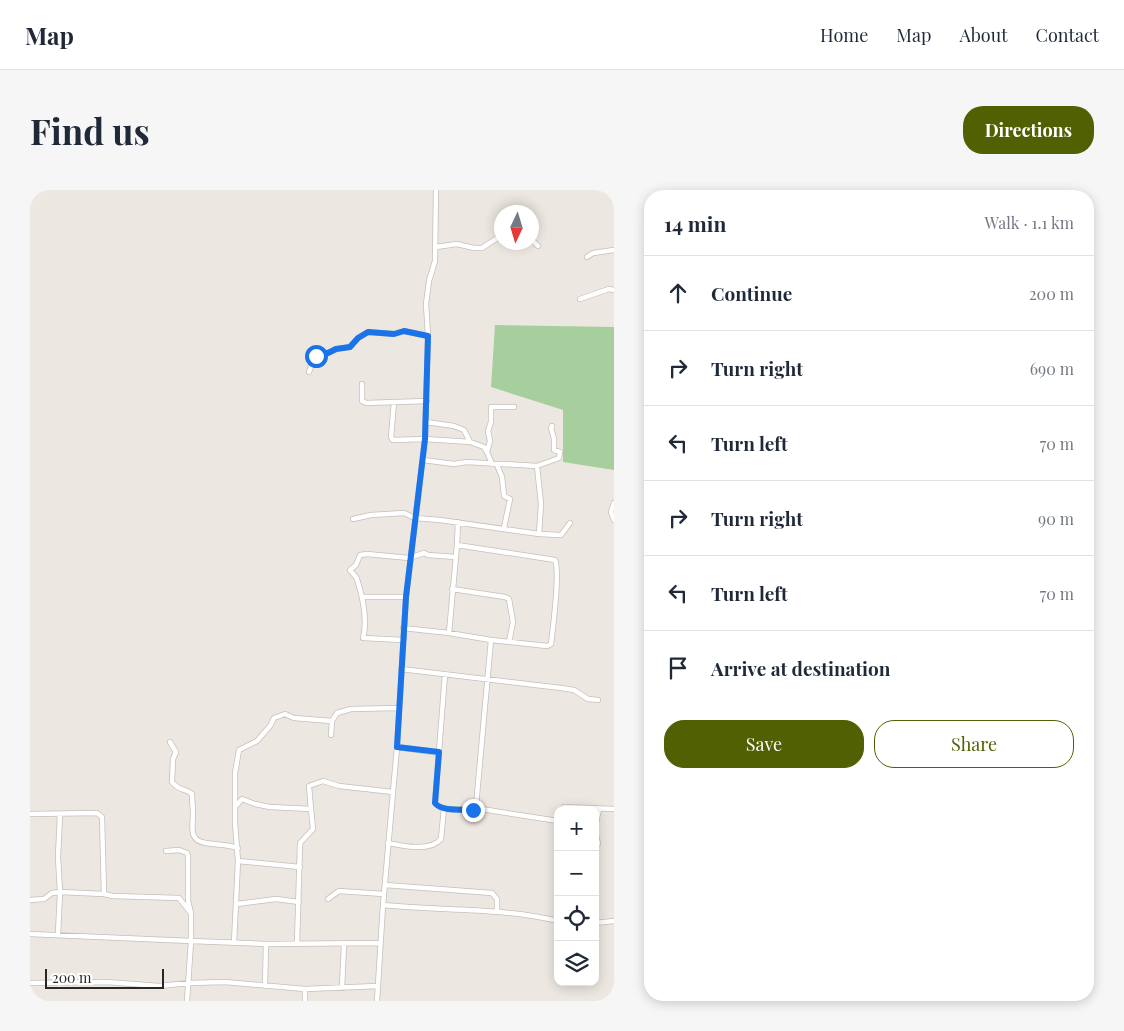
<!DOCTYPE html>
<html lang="en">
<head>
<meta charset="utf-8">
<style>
	:root { --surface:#fff; --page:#f6f6f7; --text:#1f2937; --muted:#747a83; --line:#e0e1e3; --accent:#516002 }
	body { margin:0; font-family:"Playfair Display",serif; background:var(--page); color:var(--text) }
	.controls { position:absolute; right:15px; bottom:15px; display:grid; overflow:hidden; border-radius:10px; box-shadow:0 2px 12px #0003 }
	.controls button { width:45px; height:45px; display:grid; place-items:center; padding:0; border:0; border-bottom:1px solid var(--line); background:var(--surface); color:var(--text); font:25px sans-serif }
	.compass { position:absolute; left:464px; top:15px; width:45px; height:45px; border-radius:50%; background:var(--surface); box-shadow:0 2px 12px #0003; rotate:184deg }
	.scale { position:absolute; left:15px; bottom:12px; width:119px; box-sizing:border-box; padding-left:5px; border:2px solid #292826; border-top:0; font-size:14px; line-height:18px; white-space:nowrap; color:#292826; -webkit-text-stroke:4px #fff; paint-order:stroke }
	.stop { position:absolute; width:15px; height:15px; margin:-11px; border:4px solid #1a73e8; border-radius:50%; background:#fff }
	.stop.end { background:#1a73e8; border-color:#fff; box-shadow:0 1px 5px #0008 }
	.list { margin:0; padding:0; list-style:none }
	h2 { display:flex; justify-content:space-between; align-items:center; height:65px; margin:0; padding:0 20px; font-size:21px }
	h2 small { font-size:16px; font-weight:400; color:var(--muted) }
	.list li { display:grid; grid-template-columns:32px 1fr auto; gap:15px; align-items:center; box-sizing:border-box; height:75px; padding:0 20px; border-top:1px solid var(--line) }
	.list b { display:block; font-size:19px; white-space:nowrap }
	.list em { font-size:16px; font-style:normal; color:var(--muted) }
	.actions { display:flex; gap:10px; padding:15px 20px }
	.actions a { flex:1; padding:11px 0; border:1px solid var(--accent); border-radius:20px; text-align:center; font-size:18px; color:var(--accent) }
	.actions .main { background:var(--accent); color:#fff }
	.icon { flex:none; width:28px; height:28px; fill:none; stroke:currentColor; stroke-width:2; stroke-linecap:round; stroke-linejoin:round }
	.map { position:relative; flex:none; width:584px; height:811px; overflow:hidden; border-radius:20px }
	header { display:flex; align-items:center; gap:30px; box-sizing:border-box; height:70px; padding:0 25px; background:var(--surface); border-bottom:1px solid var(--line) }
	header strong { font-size:24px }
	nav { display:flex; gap:28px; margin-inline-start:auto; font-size:18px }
	.intro { display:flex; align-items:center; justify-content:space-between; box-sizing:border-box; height:120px; padding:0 30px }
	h1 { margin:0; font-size:35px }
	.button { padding:12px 22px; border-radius:20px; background:var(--accent); color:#fff; font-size:18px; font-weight:700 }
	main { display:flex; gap:30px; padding:0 30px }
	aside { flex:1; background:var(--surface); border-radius:20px; box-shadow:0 2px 12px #0003 }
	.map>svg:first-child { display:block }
</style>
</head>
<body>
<header>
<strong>Map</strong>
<nav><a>Home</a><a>Map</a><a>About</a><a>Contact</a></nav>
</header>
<div class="intro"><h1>Find us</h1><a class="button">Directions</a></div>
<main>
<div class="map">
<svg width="584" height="811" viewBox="0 0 584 811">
	<rect width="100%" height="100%" fill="#ece8e1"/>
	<!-- green -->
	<path fill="#a6cf9d" d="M465,135L584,137V280L533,272V220L461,197Z"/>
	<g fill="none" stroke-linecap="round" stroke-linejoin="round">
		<defs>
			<path id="minor" d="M502,50L508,56
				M406,57L427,54L444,58H452L472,45
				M557,67L563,63L584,60
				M550,109L579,99L584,100
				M279,182L284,169L291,163H298L306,159L320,157L328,148L338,142L364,144L374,141L398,146
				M332,194V211L336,213L397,211
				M364,212L361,247L363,250L395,249L440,252L454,257L457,262
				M396,232L424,236L434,240L440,252
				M393,270L424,274L437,272L507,276L529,268L530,262L524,260V249L521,238L522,236
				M462,274L457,262L460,251L458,241L461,232V217H484
				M467,275L472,287L474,306L480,309L474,338
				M507,276L511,314L509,344
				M584,313L581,322L584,330
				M323,329L341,325L374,323L385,328L410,330L509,344L531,345L540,333
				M422,399L475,407L479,409L483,432L479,452
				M333,407H376
				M373,438L419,443L461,450L517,456L521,454C523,438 530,381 525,370L427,355
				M419,443L427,355L428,332
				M373,450L333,448C338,429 333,408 327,389C326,386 322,383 320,380L326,375L330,365L337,364L379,368L394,363L398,365L426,367
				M371,479L531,498L544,500L558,509L568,510
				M415,484L405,613C412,622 432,619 443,619L446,616L461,450
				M301,545L302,531L307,523L321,519L369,518
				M140,552L146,562L143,569L142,592C150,602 155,598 162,604C162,611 163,617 163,624C163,636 158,651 176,653C187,655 197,654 208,658
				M367,557L409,563
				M205,617L212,609L225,614L240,617L281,619L283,639L270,653L267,754
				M445,618L528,631
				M281,619L279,596L293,591L309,596L363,602
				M533,620L534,617L584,619
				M0,624L67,623L72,627L74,704
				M565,637L569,619
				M565,640L568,654
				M358,653C373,656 400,662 411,649L414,618
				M208,671L270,677
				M355,695L462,703L467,709V722
				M298,709L309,701L354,704
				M0,710L14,709L22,703L30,702L74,704L83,706L149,708L160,722
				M207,714L246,709L269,712
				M353,715C411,721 470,717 528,731
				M565,733L584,731
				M0,744L161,751V723L158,711V666L157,663L149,660L136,661
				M28,744L30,702L28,667L30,624
				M204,753L208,671L205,633V583L209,560L227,551L240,536L244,528L255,524L264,528L302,531
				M0,793L77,792L129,796L159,793L195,792L275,799L348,796
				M235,796L236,754
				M312,798L314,754
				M157,811L161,751L236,754L350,753
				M275,811V799
				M347,811L353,715L367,557L376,407L395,249L398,146L396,114L399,91L405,71L406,0"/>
		</defs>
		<!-- minor casing -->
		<use href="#minor" stroke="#c4c0b9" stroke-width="6"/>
		<!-- minor -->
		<use href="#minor" stroke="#fff" stroke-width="4.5"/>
	</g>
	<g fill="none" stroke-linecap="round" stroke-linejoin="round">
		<!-- route -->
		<path stroke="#1a73e8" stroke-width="6" d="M286,166L291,163H298L306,159L320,157L328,148L338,142L364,144L374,141L398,146L395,249L376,407L367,557L409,562L405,613C412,622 432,619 443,620"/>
	</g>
</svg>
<div class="controls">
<button>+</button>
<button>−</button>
<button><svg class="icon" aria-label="locate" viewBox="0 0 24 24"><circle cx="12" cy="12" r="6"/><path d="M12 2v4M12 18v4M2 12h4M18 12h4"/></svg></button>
<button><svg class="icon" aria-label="layers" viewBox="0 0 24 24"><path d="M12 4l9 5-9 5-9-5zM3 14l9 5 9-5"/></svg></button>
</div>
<svg class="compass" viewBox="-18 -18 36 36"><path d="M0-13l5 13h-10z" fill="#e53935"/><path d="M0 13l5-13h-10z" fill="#747a83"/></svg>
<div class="scale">200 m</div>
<div class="stop" style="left:286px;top:166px"></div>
<div class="stop end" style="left:443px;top:620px"></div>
</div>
<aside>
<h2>14 min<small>Walk · 1.1 km</small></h2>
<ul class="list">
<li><svg class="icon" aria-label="ahead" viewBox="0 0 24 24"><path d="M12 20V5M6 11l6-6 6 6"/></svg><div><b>Continue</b></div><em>200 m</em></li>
<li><svg class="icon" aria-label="right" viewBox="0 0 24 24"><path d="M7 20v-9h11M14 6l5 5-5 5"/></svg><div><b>Turn right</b></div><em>690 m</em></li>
<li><svg class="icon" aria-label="left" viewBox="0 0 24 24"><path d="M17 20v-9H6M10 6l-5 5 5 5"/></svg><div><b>Turn left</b></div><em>70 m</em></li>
<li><svg class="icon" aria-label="right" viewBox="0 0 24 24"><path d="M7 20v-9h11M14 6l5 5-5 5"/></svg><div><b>Turn right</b></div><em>90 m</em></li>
<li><svg class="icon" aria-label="left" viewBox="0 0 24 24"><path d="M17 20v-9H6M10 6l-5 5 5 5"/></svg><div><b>Turn left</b></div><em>70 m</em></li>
<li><svg class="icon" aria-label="arrive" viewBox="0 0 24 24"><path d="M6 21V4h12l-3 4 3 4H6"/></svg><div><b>Arrive at destination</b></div></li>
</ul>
<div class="actions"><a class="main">Save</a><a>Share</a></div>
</aside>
</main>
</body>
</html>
